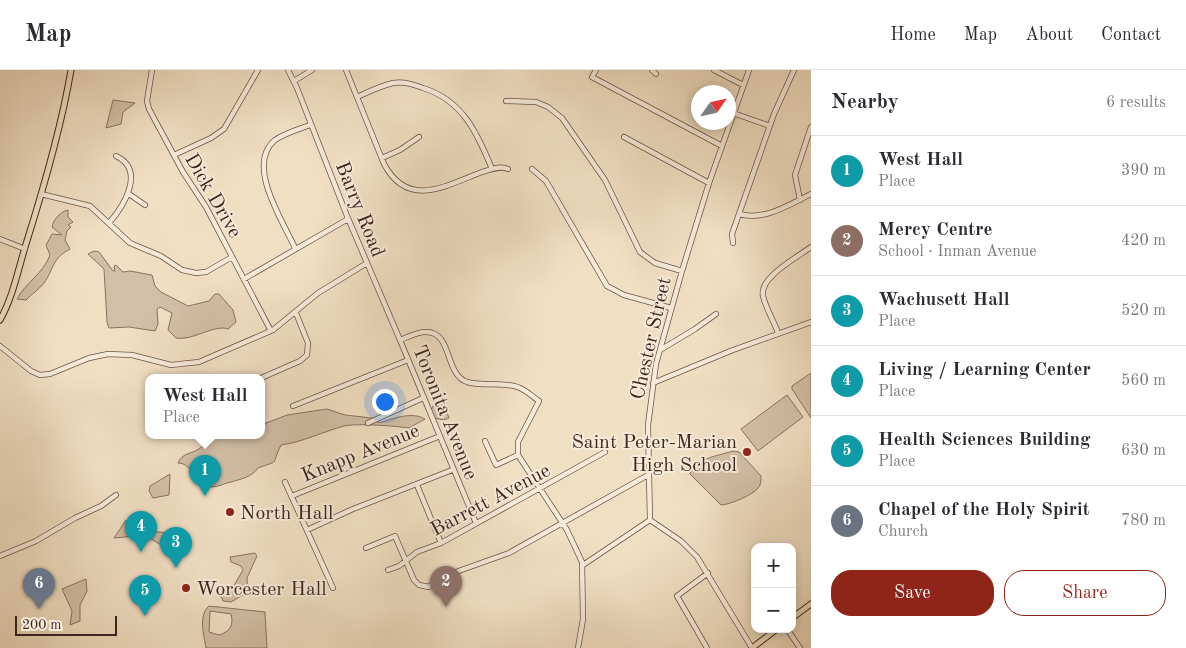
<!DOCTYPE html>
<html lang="en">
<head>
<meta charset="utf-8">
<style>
	:root { --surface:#fff; --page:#f2f2f3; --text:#2b2b33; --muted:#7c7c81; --line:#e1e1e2; --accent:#8f2418 }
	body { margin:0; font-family:"Old Standard TT",serif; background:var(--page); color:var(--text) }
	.controls { position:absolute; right:15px; bottom:15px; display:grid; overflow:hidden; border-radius:10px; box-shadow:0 2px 8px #0003 }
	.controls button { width:45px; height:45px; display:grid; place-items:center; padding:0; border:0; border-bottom:1px solid var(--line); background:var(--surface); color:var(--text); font:25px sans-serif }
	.compass { position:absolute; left:691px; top:15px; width:45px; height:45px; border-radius:50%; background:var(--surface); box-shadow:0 2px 8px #0003; rotate:56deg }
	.scale { position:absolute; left:15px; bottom:12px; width:102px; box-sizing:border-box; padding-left:5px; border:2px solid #3f251c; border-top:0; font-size:14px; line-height:18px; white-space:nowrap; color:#3f251c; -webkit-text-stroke:4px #f6ead9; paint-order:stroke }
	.you { position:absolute; left:384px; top:331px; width:18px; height:18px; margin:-12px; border:4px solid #fff; border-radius:50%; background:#1a73e8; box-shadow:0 0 0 8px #1a73e833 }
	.badge { display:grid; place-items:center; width:32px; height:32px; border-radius:50%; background:var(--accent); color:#fff; font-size:16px; font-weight:700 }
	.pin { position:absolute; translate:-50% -41px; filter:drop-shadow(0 1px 2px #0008) }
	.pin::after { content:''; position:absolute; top:26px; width:18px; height:15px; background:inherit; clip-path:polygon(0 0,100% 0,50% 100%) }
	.popup { position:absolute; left:145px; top:304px; width:120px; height:65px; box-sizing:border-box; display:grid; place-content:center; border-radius:10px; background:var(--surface); filter:drop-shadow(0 1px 4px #0005); font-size:16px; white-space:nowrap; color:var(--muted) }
	.popup b { font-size:19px; color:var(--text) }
	.popup::after { content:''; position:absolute; left:50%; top:100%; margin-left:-10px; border:10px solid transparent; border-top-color:var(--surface) }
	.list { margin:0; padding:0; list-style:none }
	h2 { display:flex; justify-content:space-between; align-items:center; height:65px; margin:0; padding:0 20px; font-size:21px }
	h2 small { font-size:16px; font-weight:400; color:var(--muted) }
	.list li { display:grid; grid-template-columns:32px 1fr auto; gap:15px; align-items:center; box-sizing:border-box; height:70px; padding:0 20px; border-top:1px solid var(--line) }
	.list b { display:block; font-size:19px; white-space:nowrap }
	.list p { margin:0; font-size:16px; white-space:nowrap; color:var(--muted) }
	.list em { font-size:16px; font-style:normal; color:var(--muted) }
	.actions { display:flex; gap:10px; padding:15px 20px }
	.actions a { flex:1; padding:11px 0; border:1px solid var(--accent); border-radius:20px; text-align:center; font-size:18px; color:var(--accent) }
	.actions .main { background:var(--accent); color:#fff }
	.map { position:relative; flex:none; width:811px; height:578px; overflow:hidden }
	header { display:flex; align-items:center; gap:30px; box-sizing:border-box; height:70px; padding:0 25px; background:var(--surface); border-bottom:1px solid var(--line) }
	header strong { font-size:24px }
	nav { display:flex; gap:28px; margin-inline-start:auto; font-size:18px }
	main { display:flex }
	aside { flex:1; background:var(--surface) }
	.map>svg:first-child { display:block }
</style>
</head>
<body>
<header>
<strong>Map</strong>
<nav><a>Home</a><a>Map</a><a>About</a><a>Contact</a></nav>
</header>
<main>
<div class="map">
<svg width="811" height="578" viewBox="0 0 811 578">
	<rect width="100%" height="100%" fill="#f1dfc4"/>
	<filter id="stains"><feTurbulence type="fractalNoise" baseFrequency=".004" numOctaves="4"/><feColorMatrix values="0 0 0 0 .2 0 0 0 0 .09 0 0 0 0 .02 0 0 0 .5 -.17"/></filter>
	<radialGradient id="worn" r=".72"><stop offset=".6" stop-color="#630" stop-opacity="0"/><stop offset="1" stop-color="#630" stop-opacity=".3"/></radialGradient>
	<!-- green -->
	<path fill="#d3bfa7" stroke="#897262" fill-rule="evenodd" d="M113,30L135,33L123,42L121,54L106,58Z
		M68,140V147L73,152L68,155L71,157L67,161L65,170L70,179C52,188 54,199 44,213C39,220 31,224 26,230L17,229C26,212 43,204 50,185L46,175L52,164L62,165L52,157C53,150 61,141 68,140Z
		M94,181L99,182L113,201H115L114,196L116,195L123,202L130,201L152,205L155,216L161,222L188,236L209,231L215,224H219L233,240L236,252L228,259C214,254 193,271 176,268L168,260L172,243L160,237L157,239L158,254L155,261L129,257L109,258L107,252L104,199L88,184Z
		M811,303V348L792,319V316Z
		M787,325L803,347L758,381L741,359Z
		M444,335L449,348L444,350L434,348L431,340L433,336Z
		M327,339L345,345L372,348L379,353C391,349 412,341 425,349L409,358C395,356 357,353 344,356C322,362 303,372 281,375C270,397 282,389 258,398C252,407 241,409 231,412C225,413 218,417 212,417C196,417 193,393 178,393C182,383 191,384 199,379C204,376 210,370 215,365H261V355L287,345Z
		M733,381L739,382L761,406C761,410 761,415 758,418C753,425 729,435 721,435L690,404C695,388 718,386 733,381Z
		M170,404L169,425L153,428L149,421L150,416Z
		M126,450L134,459L140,461L175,463L178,468L173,478L169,480L145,465L114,468Z
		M255,483L257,486L247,508L248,522L231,532L223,531L221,526L232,519L243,500L241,496L231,492L230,487Z
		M86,509L87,521L80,535V551L70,555L72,541L62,519Z
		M209,536L265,542L267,578H206C204,566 198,545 209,536ZM210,541L231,544C234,555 230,562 219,565L209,562Z"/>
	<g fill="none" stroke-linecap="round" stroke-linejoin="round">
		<defs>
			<path id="minor" d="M152,0L147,31L149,39L183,102L206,137L271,261
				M288,0L297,18L347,146L400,270C408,267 417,262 426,262C453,262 444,304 467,312C484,317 504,311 520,318C527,321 533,327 539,331L518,372V385L567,460L582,492L583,549L578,578
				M346,0L384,94C408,139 445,116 482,102C490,100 500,95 508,99
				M596,0L592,7L722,76
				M652,0L656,4
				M714,0L743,15
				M294,11L312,0
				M357,27C368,22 380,16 393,13C403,11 413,14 423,18C462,30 477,62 492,99
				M506,31L536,32L548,37L562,48L605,110L640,182L655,193L682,201
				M733,43L770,56
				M624,67L709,113
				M174,85L211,68L224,59L258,0
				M382,88L400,80L419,67
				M532,99L546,111L607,216L624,225L671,238
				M41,124L90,136L130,173L161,186L182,200L196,203L206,202L232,187
				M129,124L145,135
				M800,130L795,105L811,57
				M739,144C765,151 788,135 811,124
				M109,153C124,136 146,100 116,86
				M0,169L25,179
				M733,173L732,164L774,44L794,0
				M295,178C283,151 245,95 275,70C285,63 299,59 310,55
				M244,209L348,149
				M778,263C774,251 766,239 763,226C759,207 798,187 811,177
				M400,270L476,453
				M0,276L31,301L40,305L50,304L89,288L108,284L132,285L171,295L199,292L273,260L318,223L367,193
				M660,280L695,259L716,244
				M261,308L300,291L307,285L308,273L296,243
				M653,313L733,280L811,252
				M293,336L408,290
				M368,353L423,328
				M485,371L496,395L518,385
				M285,412L333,518
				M417,415L441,473
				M292,426L440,366
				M650,450L648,355L656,294L682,201L709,113L749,0
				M650,450L681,471L697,487L752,578
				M307,460L353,439L452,400
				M366,478L395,466L414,510L419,515L429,517L439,508L509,483L648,405
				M0,486L36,471L75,448L101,436L116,425
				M583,495L650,450
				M388,500L399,496L417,482L441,473L605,382
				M787,559L800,578
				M707,578L677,526L708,503"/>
			<path id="major" d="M0,250C13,227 18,200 26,174C44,117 61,59 71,0
				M792,548L811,534
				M752,578L777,559"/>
		</defs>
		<!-- minor casing -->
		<use href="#minor" stroke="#6c5446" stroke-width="6"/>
		<!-- major casing -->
		<use href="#major" stroke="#3f251c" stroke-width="7"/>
		<!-- minor -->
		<use href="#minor" stroke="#f6ead9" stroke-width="4.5"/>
		<!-- major -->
		<use href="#major" stroke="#f1dfc4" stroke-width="5"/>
	</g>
	<!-- markers -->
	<g fill="#8f2418" stroke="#f6ead9" stroke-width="2">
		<circle cx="747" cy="382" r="5"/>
		<circle cx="230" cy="442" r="5"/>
		<circle cx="186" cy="518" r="5"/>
	</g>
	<g text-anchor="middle" stroke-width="4" stroke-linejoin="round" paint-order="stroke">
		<!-- street labels -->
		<g font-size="20" fill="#3f251c" stroke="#f6ead9">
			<text transform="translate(214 125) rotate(60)" y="7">Dick Drive</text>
			<text transform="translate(361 139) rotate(68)" y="7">Barry Road</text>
			<text transform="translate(650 268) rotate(-77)" y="7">Chester Street</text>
			<text transform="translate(446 342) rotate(68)" y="7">Toronita Avenue</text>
			<text transform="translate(360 382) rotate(-22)" y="7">Knapp Avenue</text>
			<text transform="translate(490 429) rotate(-28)" y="7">Barrett Avenue</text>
		</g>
		<!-- poi labels -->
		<g font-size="20" fill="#3f251c" stroke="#f6ead9" text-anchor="start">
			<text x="737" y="378" text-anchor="end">Saint Peter-Marian<tspan x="737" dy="23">High School</tspan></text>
			<text x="240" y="449">North Hall</text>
			<text x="196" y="525">Worcester Hall</text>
		</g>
	</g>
	<rect width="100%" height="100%" filter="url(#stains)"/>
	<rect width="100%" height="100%" fill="url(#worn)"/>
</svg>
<div class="controls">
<button>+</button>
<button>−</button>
</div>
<svg class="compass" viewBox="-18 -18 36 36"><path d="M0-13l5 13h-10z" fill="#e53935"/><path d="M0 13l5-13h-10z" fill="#7c7c81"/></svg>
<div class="scale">200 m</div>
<div class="you"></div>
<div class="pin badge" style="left:205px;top:426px;background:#0f9aa8">1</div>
<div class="popup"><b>West Hall</b>Place</div>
<div class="pin badge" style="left:446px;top:537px;background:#8d6e63">2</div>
<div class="pin badge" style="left:176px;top:498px;background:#0f9aa8">3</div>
<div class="pin badge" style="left:141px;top:482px;background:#0f9aa8">4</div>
<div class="pin badge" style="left:145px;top:546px;background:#0f9aa8">5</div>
<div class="pin badge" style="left:39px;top:539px;background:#6b7280">6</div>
</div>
<aside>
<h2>Nearby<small>6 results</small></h2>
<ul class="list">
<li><span class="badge" style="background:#0f9aa8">1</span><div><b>West Hall</b><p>Place</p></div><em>390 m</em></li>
<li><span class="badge" style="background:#8d6e63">2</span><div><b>Mercy Centre</b><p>School · Inman Avenue</p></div><em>420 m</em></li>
<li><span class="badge" style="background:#0f9aa8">3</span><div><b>Wachusett Hall</b><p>Place</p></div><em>520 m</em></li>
<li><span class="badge" style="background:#0f9aa8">4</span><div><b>Living / Learning Center</b><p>Place</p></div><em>560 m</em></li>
<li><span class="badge" style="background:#0f9aa8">5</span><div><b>Health Sciences Building</b><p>Place</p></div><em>630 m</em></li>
<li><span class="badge" style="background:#6b7280">6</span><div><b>Chapel of the Holy Spirit</b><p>Church</p></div><em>780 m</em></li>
</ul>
<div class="actions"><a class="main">Save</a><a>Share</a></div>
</aside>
</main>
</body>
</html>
